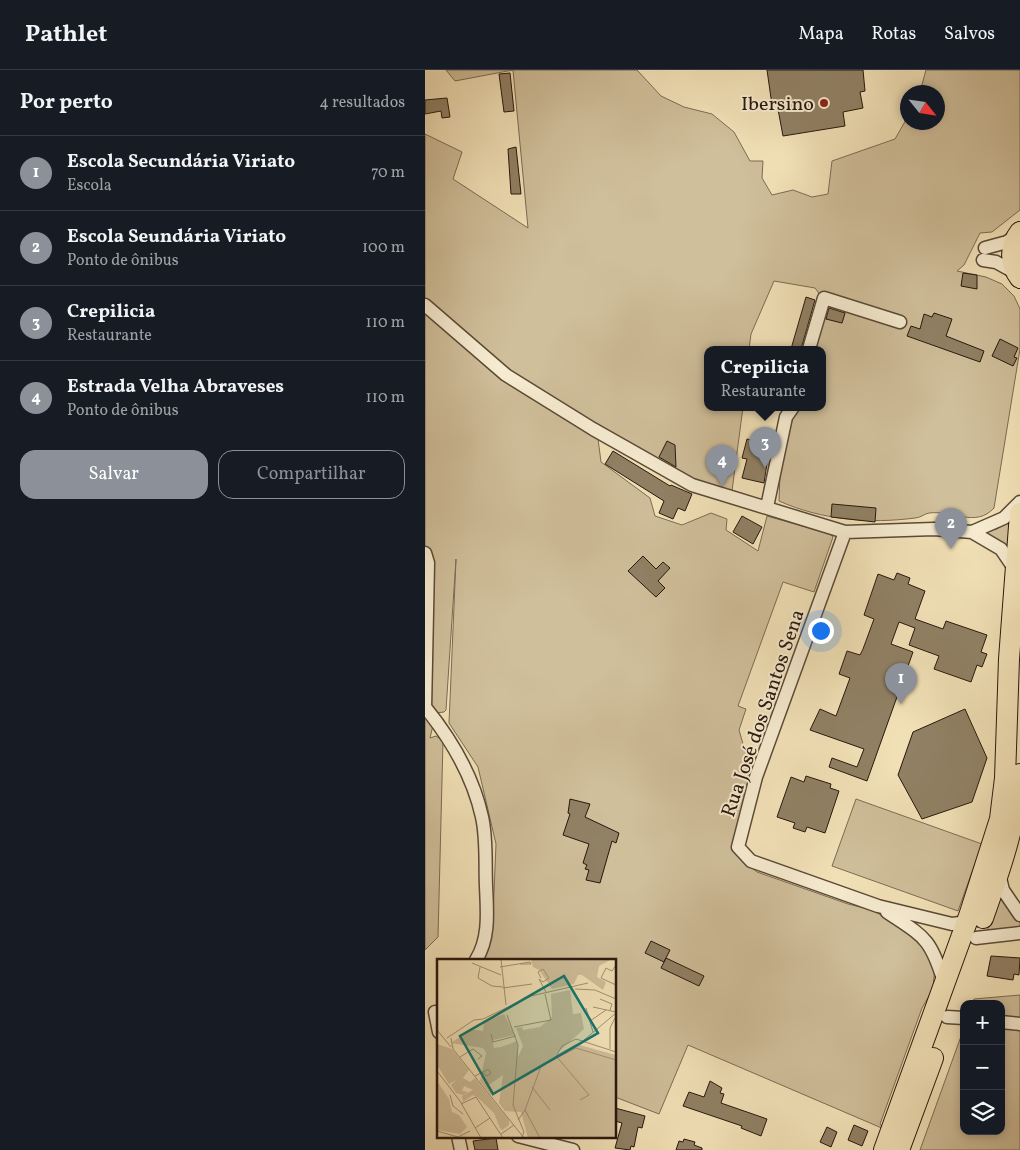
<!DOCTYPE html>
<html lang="pt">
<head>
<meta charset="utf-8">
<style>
	:root { --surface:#171b24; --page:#242831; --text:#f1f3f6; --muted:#9ea1a6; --line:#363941; --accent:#8c9099 }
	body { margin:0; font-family:Vollkorn,serif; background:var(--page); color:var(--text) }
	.controls { position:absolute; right:15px; bottom:15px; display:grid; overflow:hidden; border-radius:10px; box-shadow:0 2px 8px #0003 }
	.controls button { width:45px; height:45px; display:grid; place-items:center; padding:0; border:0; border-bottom:1px solid var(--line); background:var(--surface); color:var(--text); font:25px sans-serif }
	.compass { position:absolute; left:475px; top:15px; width:45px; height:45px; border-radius:50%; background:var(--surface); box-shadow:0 2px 8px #0003; rotate:120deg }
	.you { position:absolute; left:395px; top:560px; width:18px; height:18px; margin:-12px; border:4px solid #fff; border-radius:50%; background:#1a73e8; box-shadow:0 0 0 8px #1a73e833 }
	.badge { display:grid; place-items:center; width:32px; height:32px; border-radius:50%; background:var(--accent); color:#fff; font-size:16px; font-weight:700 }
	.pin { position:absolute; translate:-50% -41px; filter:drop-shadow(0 1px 2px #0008) }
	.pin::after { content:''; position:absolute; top:26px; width:18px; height:15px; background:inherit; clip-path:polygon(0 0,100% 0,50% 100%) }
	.popup { position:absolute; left:279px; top:276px; width:122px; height:65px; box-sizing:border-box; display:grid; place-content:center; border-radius:10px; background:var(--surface); filter:drop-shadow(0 1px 4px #0005); font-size:16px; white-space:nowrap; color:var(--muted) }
	.popup b { font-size:19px; color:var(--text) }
	.popup::after { content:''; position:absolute; left:50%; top:100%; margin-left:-10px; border:10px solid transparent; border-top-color:var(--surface) }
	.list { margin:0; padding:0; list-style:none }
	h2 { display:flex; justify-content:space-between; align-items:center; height:65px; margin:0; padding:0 20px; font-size:21px }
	h2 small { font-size:16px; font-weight:400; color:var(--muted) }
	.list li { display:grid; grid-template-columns:32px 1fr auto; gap:15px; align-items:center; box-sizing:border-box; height:75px; padding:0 20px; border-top:1px solid var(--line) }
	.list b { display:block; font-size:19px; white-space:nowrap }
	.list p { margin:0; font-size:16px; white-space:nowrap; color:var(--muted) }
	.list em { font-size:16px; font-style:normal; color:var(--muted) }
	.actions { display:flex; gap:10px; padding:15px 20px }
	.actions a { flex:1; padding:11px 0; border:1px solid var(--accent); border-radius:15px; text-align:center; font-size:18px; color:var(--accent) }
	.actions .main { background:var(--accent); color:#fff }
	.icon { flex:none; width:28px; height:28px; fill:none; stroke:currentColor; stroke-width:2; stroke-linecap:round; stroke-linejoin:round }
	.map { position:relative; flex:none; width:595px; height:1080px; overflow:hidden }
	header { display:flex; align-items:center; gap:30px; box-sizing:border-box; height:70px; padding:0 25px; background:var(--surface); border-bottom:1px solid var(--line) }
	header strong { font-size:24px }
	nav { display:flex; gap:28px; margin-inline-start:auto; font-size:18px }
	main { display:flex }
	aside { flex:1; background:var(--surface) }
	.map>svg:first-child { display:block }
</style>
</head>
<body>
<header>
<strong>Pathlet</strong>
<nav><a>Mapa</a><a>Rotas</a><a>Salvos</a></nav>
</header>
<main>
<aside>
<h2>Por perto<small>4 resultados</small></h2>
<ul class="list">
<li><span class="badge">1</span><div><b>Escola Secundária Viriato</b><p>Escola</p></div><em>70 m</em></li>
<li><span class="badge">2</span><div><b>Escola Seundária Viriato</b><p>Ponto de ônibus</p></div><em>100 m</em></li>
<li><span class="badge">3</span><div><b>Crepilicia</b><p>Restaurante</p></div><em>110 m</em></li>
<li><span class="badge">4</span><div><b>Estrada Velha Abraveses</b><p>Ponto de ônibus</p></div><em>110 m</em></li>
</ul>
<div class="actions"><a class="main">Salvar</a><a>Compartilhar</a></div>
</aside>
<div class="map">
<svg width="595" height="1080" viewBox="0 0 595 1080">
	<rect width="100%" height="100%" fill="#f3e2b8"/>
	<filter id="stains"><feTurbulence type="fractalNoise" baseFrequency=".004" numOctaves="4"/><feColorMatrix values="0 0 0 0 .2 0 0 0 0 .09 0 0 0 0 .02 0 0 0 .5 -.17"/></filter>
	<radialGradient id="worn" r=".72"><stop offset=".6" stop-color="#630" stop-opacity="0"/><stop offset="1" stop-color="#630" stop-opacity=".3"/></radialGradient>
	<!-- green -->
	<path fill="#d0bf9b" stroke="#7c6b54" d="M21,0H212L236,26L259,37L287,44L309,62L325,91H338L337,108L347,125L368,120L387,127L403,124L407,91L470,69L482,48V52H512V22H495L501,0H595V140L567,162L555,163L539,195L532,201L561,207L577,214L589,226L595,239V279L569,438C551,458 527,440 504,443C499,444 495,448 490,448C444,454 397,450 354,431L355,404L370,337H398V279H386L398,248L417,253L421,239L402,234L390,218L349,211L326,264L324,279H282V337H318L307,421L277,412L251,401L171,353L176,392L225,428L230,446L257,455L286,443L302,449L301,460L333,481L342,446L405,464L408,467L389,522L358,512L313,636L321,639L314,660L326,702L309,773L313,787L332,802L423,834L447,840L473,855L493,870L510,895L508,919L497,938L455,1054L459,1059L263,975L234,1044L190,1027V890H58L64,877L68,847L71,774L53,697L24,653L31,489L21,640L19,642L11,643L5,668L11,666L18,671L13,867L0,880V64L37,82L28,109L103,158L88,0L30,11Z
		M589,448L586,484L571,469L555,462L572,459Z
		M431,729L557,774L533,841L407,796Z
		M576,826L595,850V860L562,861L572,829Z
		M595,925V1080H495L539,958V1061H576V934H547L549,929Z"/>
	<!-- building -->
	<path fill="#918165" stroke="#27170c" d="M342,0H438L440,21L435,22L438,38L418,42L420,56L358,66L352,34L347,35Z
		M85,3L89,41L79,42L74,4Z
		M22,28L25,47L17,48L16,41L0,44V30Z
		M91,77L96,124H86L83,79Z
		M538,203L552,205V219L536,216Z
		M381,227L390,230L376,279H366Z
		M404,238L420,243L417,253L401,249Z
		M509,243L527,249L521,266L559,281L555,292L482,266L486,256L495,259L499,244L507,247Z
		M575,269L593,278L589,287L592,288L588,296L567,286Z
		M322,369L345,374L339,413L317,408L322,389L317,388Z
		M242,371L250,375L251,397L234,387Z
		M188,381L245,416L246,415L267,424L260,441L253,438L248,449L234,443L239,431L180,394Z
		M407,434L451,438L450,452L406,447Z
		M317,446L337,457L328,474L308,462Z
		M218,486L231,499L238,492L245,498L233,511L240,518L231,527L203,501Z
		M472,503L485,508L483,514L500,521L490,549L518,559L521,551L562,565L556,582L562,584L557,597L552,595L546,612L509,599L514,586L484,575L490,558L474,552L466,574L488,582L442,711L404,697L407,688L432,697L439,679L385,660L395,639L411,646L425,608L414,604L422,581L435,585L438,579L449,549L439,545L453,504L469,510Z
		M540,639L562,688L547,732L497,749L473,705L488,662Z
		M381,706L406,714L405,718L414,721L400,763L382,757L380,762L368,758L370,753L352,747L366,707L379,712Z
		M145,729L165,734L160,747L194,763L191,773L187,771L175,813L161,810L164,800L160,799L162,795L158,793L164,774L138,765L145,744L143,743Z
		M226,871L245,880L239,892L220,883Z
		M566,886L595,888L594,905L589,904L588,910L562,906Z
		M241,888L279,906L274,916L236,898Z
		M285,1011L297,1018L295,1023L299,1024L296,1033L342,1049L336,1066L316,1058L317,1056L258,1036L264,1022L279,1027Z
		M190,1038L220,1046L217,1058L213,1057L209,1077L206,1076L205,1080L190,1078L197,1053L190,1051Z
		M429,1055L443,1061L437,1076L423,1070Z
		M402,1057L412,1062L406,1077L395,1072Z
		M71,1068L73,1080H50L48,1071Z
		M259,1069L270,1072L269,1075L277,1078V1080H251L254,1071L258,1072Z"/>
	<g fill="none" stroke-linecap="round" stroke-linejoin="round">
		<defs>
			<path id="minor" d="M560,178L582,172L592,165
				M558,190L571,192L591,203
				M0,235L81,305L168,359L267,415L420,462L509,459L547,462L576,479L591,501
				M384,279L399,228L475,252
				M342,437L361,347L368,337
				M420,462L331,707L313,777L326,791L453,836L527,854L535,853L544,847
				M547,462L579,448L595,432
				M0,483L3,493L0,639
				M0,637C26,669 48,706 57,747C62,769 60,794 61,816C62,841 65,868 51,890
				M574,804L578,820L595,845
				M462,842C499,867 505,867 519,912
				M551,868L595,863
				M10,942L14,962
				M522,947L539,948
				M576,952L595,954
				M33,1066L36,1080
				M93,1066L148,1080"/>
			<path id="primary" d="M595,162C584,176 585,195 595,208
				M558,848C575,800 591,755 595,704
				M459,1080L544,846L575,749L580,708L584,589L595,443
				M474,1080L508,988"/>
		</defs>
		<!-- minor casing -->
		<use href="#minor" stroke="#5a4a37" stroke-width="15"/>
		<!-- primary casing -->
		<use href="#primary" stroke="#27170c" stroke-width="22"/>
		<!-- minor -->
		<use href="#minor" stroke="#f7ecd1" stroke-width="12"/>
		<!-- primary -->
		<use href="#primary" stroke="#f3e2b8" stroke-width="20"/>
	</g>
	<!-- markers -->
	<circle fill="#8f2418" stroke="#f7ecd1" stroke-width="2" cx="399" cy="33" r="5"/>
	<g text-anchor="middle" stroke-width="4" stroke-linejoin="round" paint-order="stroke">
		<!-- poi labels -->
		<g font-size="20" fill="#27170c" stroke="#f7ecd1" text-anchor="end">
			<text x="389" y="40">Ibersino</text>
		</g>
		<!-- street labels -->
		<g font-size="20" fill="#27170c" stroke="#f7ecd1">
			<text transform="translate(337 643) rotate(-71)" y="7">Rua José dos Santos Sena</text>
		</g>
	</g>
	<!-- overview -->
	<g transform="translate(12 889)">
		<rect width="179" height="179" fill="#f3e2b8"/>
		<path d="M94,0L159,1L175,0L162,7L160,18L169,23L166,31L145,16H141L137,25L115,30L102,11L96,8ZM133,31L136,55L144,54L147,70L117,97L139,85L179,96V179H91L84,153L68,152L62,144L66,116L52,126L56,131L54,136L43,122L49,94L46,89L14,84L34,70L46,72L47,63L67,55L78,76L56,81V85L57,89L64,88L80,82L81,98L86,87L79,69L85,68L86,71L103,68L115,58L114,35ZM0,85L15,90L32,111L26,119L33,123L38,119L72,161V166L65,171L63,169L57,154L40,138L36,136L26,143L25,137L36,131L27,127L25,132L31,133L26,136L19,134L14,126L19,121L12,125L0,106ZM0,122L12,140L15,153L22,156L30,168L23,175L1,171Z" fill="#d0bf9b"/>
		<path fill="none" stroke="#a19173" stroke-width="1" d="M64,0L69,46M35,4L64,16M179,6L175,12L169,9L164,19L179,26M43,8L41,19L55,27L66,28M63,8L93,3L94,5H83M104,19L101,13L106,10L112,19L106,23L102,20L109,33M66,29L95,25M138,30L158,31L179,40M163,40L175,45L173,51M156,48L179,53M149,49L156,73M70,56L81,86L76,146L87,173L85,178M153,62L169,51M77,68L114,61L108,35M0,71L14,88M54,75L56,83L79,77M10,79L37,61L46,60L94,37L151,24M14,79L16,90L87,179M147,81L179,54M173,90V69L179,57M23,98L36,90L45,97L41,100M120,98L152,136L143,141M118,99L125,87L139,80L179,93M0,112L23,142L44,179M38,117L50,111H52L54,114L50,117L45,113M95,128L113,151M13,136L16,147L26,155M179,142V170M24,145L39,138L66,179M88,151L103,179M81,161L88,151L104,107L139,89L179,101M38,169L53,159M0,172L21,178L33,172M64,175L77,166"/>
		<path fill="#0f766e" fill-opacity="0.15" stroke="#0f766e" stroke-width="2.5" d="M127,17L161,74L56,135L23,77Z"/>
		<rect width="179" height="179" fill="none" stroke="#27170c" stroke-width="2.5"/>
	</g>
	<rect width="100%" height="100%" filter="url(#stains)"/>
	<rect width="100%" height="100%" fill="url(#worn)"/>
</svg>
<div class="controls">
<button>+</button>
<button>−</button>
<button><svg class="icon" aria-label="layers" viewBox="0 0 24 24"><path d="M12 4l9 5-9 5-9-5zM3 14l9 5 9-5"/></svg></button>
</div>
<svg class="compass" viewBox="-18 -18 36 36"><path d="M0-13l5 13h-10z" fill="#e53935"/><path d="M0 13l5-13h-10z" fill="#9ea1a6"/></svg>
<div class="you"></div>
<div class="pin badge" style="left:476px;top:634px">1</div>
<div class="pin badge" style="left:526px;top:479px">2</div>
<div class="pin badge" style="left:340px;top:398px">3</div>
<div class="popup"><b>Crepilicia</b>Restaurante</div>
<div class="pin badge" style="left:297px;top:416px">4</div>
</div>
</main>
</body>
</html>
